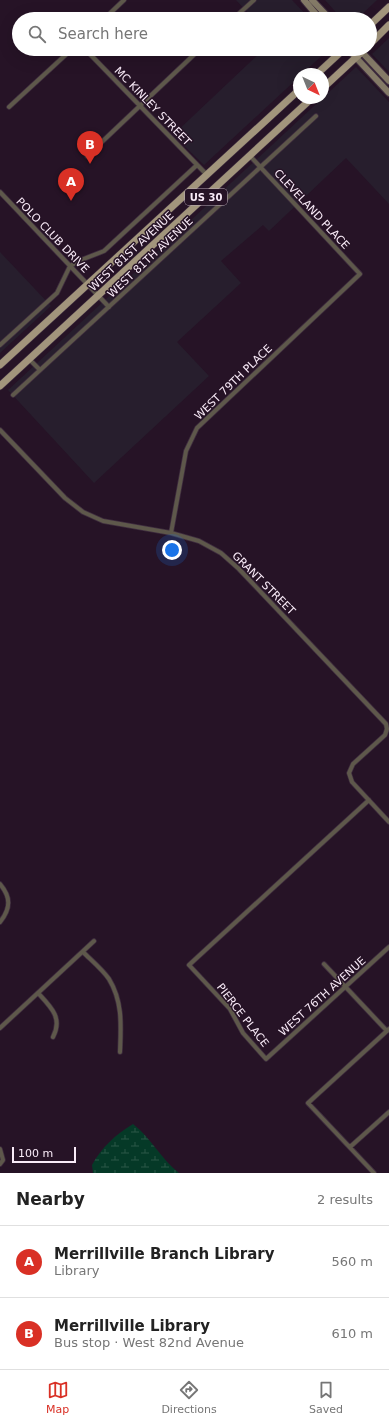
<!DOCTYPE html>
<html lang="en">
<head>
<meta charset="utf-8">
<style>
	:root { --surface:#fff; --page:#f2f2f2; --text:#222; --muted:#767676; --line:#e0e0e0; --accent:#d93025 }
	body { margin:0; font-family:"DejaVu Sans",sans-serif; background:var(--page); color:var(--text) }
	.compass { position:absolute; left:293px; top:68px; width:36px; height:36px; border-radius:50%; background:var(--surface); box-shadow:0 4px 16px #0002; rotate:137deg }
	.scale { position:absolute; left:12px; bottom:10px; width:64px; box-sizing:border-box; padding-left:4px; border:2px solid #f9ebf8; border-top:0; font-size:11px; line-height:14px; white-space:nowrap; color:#f9ebf8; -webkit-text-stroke:3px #261326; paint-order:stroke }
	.you { position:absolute; left:172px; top:550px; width:14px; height:14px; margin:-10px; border:3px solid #fff; border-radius:50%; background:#1a73e8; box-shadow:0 0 0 6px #1a73e833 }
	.badge { display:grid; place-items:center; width:26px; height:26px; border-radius:50%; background:var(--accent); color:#fff; font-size:13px; font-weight:700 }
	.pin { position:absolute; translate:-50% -33px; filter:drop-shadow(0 1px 2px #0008) }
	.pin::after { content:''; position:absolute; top:21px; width:14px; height:12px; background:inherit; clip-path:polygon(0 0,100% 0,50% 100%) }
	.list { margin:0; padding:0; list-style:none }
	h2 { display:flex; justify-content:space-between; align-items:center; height:52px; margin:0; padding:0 16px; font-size:17px }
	h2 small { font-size:13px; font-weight:400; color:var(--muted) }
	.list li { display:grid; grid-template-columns:26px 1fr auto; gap:12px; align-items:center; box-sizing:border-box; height:72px; padding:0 16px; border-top:1px solid var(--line) }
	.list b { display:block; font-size:15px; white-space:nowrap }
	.list p { margin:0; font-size:13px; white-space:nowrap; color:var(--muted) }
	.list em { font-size:13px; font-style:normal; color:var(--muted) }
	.icon { flex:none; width:22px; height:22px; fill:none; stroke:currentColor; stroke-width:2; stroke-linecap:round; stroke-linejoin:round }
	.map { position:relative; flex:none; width:389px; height:1173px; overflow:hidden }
	.search { position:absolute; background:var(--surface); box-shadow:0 4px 16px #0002; left:12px; right:12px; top:12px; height:44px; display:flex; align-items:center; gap:10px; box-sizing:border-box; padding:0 14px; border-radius:22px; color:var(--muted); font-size:15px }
	.sheet { height:196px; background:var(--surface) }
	nav { display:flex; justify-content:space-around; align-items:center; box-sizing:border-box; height:56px; border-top:1px solid var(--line); background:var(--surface); font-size:11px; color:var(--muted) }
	nav a { display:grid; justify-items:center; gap:2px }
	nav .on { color:var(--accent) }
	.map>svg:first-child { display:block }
</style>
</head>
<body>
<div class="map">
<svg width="389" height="1173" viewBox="0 0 389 1173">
	<defs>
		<pattern id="wetland-marsh" width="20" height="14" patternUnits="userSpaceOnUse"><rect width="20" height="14" fill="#053927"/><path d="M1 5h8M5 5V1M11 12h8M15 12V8" fill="none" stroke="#2a5647"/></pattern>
	</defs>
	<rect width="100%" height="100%" fill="#261326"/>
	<!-- commercial -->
	<path fill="#271e2d" d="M236,0H292L310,19H254Z
		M325,0H377L357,19H342Z
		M389,38V72L372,54Z
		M264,49H329L302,74H299V77L204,165L173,135Z
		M356,67L389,102V204L346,158L269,231L263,225L221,261L241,283L177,342L209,376L94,483L8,390Z
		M0,252L51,306L0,353Z"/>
	<!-- wetland -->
	<path fill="url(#wetland-marsh)" d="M133,1124C151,1138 161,1159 179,1173H93L92,1165C102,1147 115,1135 133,1124Z"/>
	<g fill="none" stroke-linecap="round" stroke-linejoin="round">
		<defs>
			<path id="minor" d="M104,19L124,0
				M233,19L254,0
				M85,49L207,175
				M9,107L72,49
				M87,156L200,49
				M0,192L109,307
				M0,345L57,293L70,266L81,260L104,251L197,165
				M29,359L40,370
				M13,395L316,116
				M0,430L65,498L83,512L103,521L171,533L199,541L221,553L239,569L386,724L387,729L385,735L353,764L349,773L352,782L389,822
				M171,533L186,451L197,428L360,274L250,156
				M369,800L189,965L230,1009L243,1033L266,1059L389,947
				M0,884C11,897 11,908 0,922
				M83,952C91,960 102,969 109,979C123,1002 121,1026 120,1052
				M324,964L387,1031
				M38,993C51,1007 63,1018 53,1037
				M0,1028L94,941
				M350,1147L389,1112
				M0,1149L3,1160L0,1164
				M374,1173L308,1103L389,1029"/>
			<path id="secondary" d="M304,0L320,19
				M312,0L330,19
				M348,49L389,93
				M359,49L389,81"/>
			<path id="primary" d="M370,25L389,7
				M370,44L389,25
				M317,74L344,49
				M323,88L365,49
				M0,365L299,90
				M0,386L312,98"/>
		</defs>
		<!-- minor casing -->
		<use href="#minor" stroke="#3f2d3f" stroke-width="5.5"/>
		<!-- secondary casing -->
		<use href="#secondary" stroke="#3f2d3f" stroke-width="8"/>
		<!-- primary casing -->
		<use href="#primary" stroke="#3f2d3f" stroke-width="8"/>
		<!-- minor -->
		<use href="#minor" stroke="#5e584b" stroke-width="4"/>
		<!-- secondary -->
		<use href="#secondary" stroke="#847a67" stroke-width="6"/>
		<!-- primary -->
		<use href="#primary" stroke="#a2957c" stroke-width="7"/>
	</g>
	<g text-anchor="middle" stroke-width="3" stroke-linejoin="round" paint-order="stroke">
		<!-- shield labels -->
		<rect fill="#261326" stroke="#baaab9" stroke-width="1" x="185" y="189" width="42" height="16" rx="3"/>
		<g font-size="10" font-weight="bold" fill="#f9ebf8">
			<text x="206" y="201">US 30</text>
		</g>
		<!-- street labels -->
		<g font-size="11" fill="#f9ebf8" stroke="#261326">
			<text transform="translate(153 106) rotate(46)" y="4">MC KINLEY STREET</text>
			<text transform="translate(312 209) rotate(47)" y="4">CLEVELAND PLACE</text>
			<text transform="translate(53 235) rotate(46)" y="4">POLO CLUB DRIVE</text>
			<text transform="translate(131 251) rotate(-43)" y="4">WEST 81ST AVENUE</text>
			<text transform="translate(150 257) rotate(-43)" y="4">WEST 81TH AVENUE</text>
			<text transform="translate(233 382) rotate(-44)" y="4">WEST 79TH PLACE</text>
			<text transform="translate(264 583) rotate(45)" y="4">GRANT STREET</text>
			<text transform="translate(322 996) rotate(-42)" y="4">WEST 76TH AVENUE</text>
			<text transform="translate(243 1015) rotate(52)" y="4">PIERCE PLACE</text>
		</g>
	</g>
</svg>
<svg class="compass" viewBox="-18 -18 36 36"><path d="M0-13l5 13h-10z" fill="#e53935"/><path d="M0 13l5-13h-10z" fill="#767676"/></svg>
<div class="scale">100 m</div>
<div class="you"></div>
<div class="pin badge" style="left:71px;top:201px">A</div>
<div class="pin badge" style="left:90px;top:164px">B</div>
<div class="search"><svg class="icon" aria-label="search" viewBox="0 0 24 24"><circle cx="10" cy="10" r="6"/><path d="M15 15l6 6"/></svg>Search here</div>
</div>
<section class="sheet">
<h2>Nearby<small>2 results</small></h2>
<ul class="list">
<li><span class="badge">A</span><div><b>Merrillville Branch Library</b><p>Library</p></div><em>560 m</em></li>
<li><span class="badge">B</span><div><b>Merrillville Library</b><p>Bus stop · West 82nd Avenue</p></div><em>610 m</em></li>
</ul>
</section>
<nav>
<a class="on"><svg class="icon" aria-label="map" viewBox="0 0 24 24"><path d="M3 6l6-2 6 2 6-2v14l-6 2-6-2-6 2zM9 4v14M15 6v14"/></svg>Map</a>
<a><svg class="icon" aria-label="directions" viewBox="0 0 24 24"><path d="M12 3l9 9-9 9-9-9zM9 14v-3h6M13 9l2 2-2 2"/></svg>Directions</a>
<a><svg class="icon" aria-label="saved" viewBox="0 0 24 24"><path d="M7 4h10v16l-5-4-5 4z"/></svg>Saved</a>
</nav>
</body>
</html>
